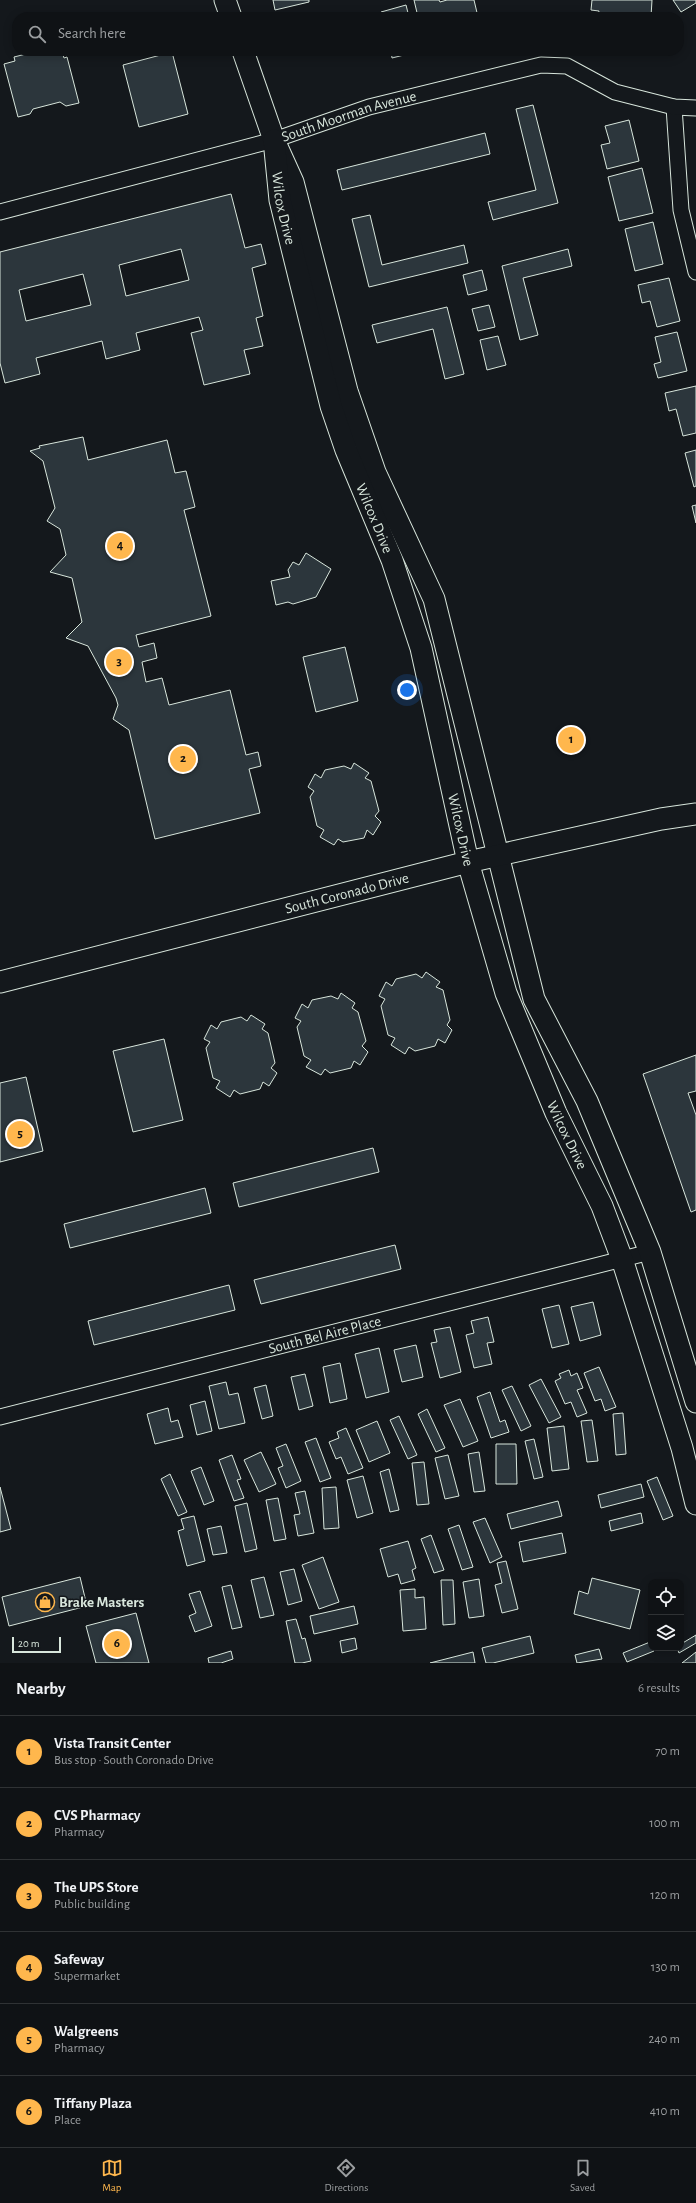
<!DOCTYPE html>
<html lang="en">
<head>
<meta charset="utf-8">
<style>
	:root { --surface:#0f1215; --page:#1d2022; --text:#f1f3f6; --muted:#9b9ea0; --line:#2f3234; --accent:#ffb74d }
	body { margin:0; font-family:"Alegreya Sans",sans-serif; background:var(--page); color:var(--text) }
	.controls { position:absolute; right:12px; bottom:12px; display:grid; overflow:hidden; border-radius:8px; box-shadow:0 2px 10px #0003 }
	.controls button { width:36px; height:36px; display:grid; place-items:center; padding:0; border:0; border-bottom:1px solid var(--line); background:var(--surface); color:var(--text); font:20px sans-serif }
	.scale { position:absolute; left:12px; bottom:10px; width:49px; box-sizing:border-box; padding-left:4px; border:2px solid #d8e6dc; border-top:0; font-size:11px; line-height:14px; white-space:nowrap; color:#d8e6dc; -webkit-text-stroke:3px #14181c; paint-order:stroke }
	.you { position:absolute; left:407px; top:690px; width:14px; height:14px; margin:-10px; border:3px solid #fff; border-radius:50%; background:#1a73e8; box-shadow:0 0 0 6px #1a73e833 }
	.badge { display:grid; place-items:center; width:26px; height:26px; border-radius:50%; background:var(--accent); color:#111; font-size:13px; font-weight:700 }
	.pin { position:absolute; translate:-50% -50%; border:2px solid #fff; box-shadow:0 1px 4px #0006 }
	.list { margin:0; padding:0; list-style:none }
	h2 { display:flex; justify-content:space-between; align-items:center; height:52px; margin:0; padding:0 16px; font-size:17px }
	h2 small { font-size:13px; font-weight:400; color:var(--muted) }
	.list li { display:grid; grid-template-columns:26px 1fr auto; gap:12px; align-items:center; box-sizing:border-box; height:72px; padding:0 16px; border-top:1px solid var(--line) }
	.list b { display:block; font-size:15px; white-space:nowrap }
	.list p { margin:0; font-size:13px; white-space:nowrap; color:var(--muted) }
	.list em { font-size:13px; font-style:normal; color:var(--muted) }
	.icon { flex:none; width:22px; height:22px; fill:none; stroke:currentColor; stroke-width:2; stroke-linecap:round; stroke-linejoin:round }
	.map { position:relative; flex:none; width:696px; height:1663px; overflow:hidden }
	.search { position:absolute; background:var(--surface); box-shadow:0 2px 10px #0003; left:12px; right:12px; top:12px; height:44px; display:flex; align-items:center; gap:10px; box-sizing:border-box; padding:0 14px; border-radius:16px; color:var(--muted); font-size:15px }
	.sheet { height:484px; background:var(--surface) }
	nav { display:flex; justify-content:space-around; align-items:center; box-sizing:border-box; height:56px; border-top:1px solid var(--line); background:var(--surface); font-size:11px; color:var(--muted) }
	nav a { display:grid; justify-items:center; gap:2px }
	nav .on { color:var(--accent) }
	.map>svg:first-child { display:block }
</style>
</head>
<body>
<div class="map">
<svg width="696" height="1663" viewBox="0 0 696 1663">
	<rect width="100%" height="100%" fill="#14181c"/>
	<!-- building -->
	<path fill="#2c363c" stroke="#d8e6dc" fill-rule="evenodd" d="M273,0H309V2L275,10Z
		M414,0H439L440,2L447,0H474L478,17H418Z
		M592,0H652L651,17L598,16L599,11L591,10Z
		M673,0H696V3L681,12Z
		M406,5L409,17H382L381,12Z
		M38,51H62L64,58L67,57L79,103L66,106L60,102L33,109L30,114L18,117L4,64L15,61L14,57Z
		M391,51H420L392,58Z
		M172,52L188,114L139,127L123,65Z
		M533,105L558,203L493,220L488,202L536,190L516,109Z
		M629,120L639,161L607,169L601,145L610,143L605,126Z
		M485,133L490,154L342,190L337,170Z
		M642,168L653,213L619,221L608,177Z
		M231,194L245,248L261,244L266,264L252,268L263,316L256,318L263,346L244,350L250,374L204,385L191,333L203,330L199,317L136,333L140,350L106,359L102,341L36,358L40,374L5,383L0,363V252ZM181,249L189,280L126,296L119,265ZM83,274L91,305L26,321L19,290Z
		M370,215L382,265L464,245L468,263L369,287L352,219Z
		M653,222L663,264L635,271L625,229Z
		M568,249L572,266L523,278L538,335L520,340L502,266Z
		M482,270L487,290L468,295L463,275Z
		M669,278L680,321L657,327L650,301L642,303L638,285Z
		M489,305L495,327L478,331L472,309Z
		M447,307L464,374L445,379L433,329L377,343L372,325Z
		M677,332L687,371L658,378L654,364L661,362L655,337Z
		M498,336L506,365L487,370L480,340Z
		M696,386V433L683,436L676,409L669,411L665,393Z
		M83,437L88,460L167,440L175,473L186,471L195,507L184,510L211,616L136,635L139,647L154,643L157,658L142,662L146,682L162,678L169,705L230,690L246,755L258,752L261,766L249,769L260,813L155,839L129,730L113,719L118,705L116,698L88,646L66,638L82,622L72,578L50,572L66,555L60,529L47,521L55,508L43,461L30,451L40,448L39,446Z
		M696,450V486L694,487L685,453Z
		M696,505V523L692,506Z
		M306,553L331,569L316,597L293,604L288,602L276,605L271,581L290,577L288,570L293,562L299,565Z
		M345,647L358,701L316,712L303,657Z
		M354,763L369,773L365,778L371,781L379,811L375,816L381,822L373,835L367,830L364,838L343,842L338,839L334,845L320,837L324,830L317,826L310,797L314,791L308,787L315,774L321,778L325,770L344,766L351,769Z
		M426,972L440,982L436,987L443,990L450,1020L447,1025L452,1030L445,1043L438,1039L435,1046L415,1051L409,1047L405,1054L391,1045L395,1038L388,1035L381,1006L385,999L379,996L386,982L392,986L396,979L416,974L422,978Z
		M341,993L355,1003L352,1008L358,1012L366,1041L362,1046L368,1052L360,1065L354,1061L351,1068L330,1073L325,1069L321,1075L306,1067L311,1060L304,1056L297,1027L301,1021L295,1018L302,1004L308,1008L312,1000L331,996L338,999Z
		M251,1015L265,1024L262,1029L268,1033L275,1063L271,1068L277,1073L269,1086L263,1082L260,1089L240,1094L234,1090L230,1097L216,1088L220,1081L213,1078L206,1048L210,1042L204,1039L211,1025L217,1029L221,1022L241,1017L247,1021Z
		M164,1039L183,1120L133,1132L113,1051Z
		M696,1055V1091L688,1093L696,1115V1210L691,1212L643,1074Z
		M26,1077L43,1151L0,1162V1083Z
		M373,1148L379,1172L239,1207L233,1183Z
		M205,1188L211,1213L70,1248L64,1224Z
		M395,1245L401,1269L261,1304L254,1280Z
		M229,1285L235,1310L94,1345L88,1321Z
		M593,1302L601,1335L580,1341L571,1307Z
		M559,1305L569,1344L552,1348L542,1309Z
		M488,1317L494,1342L487,1343L492,1364L474,1368L466,1335L474,1333L471,1321Z
		M450,1327L461,1372L440,1378L431,1343L437,1342L434,1330Z
		M416,1345L423,1377L402,1382L394,1350Z
		M379,1348L389,1392L366,1398L355,1354Z
		M340,1363L347,1399L330,1403L323,1367Z
		M599,1367L616,1407L605,1411L601,1399L595,1401L584,1373Z
		M569,1370L571,1376L577,1373L583,1388L577,1390L587,1413L577,1417L571,1402L565,1404L555,1381L561,1378L559,1374Z
		M305,1374L313,1406L299,1410L291,1377Z
		M541,1379L561,1417L549,1423L529,1385Z
		M226,1382L229,1395L238,1393L245,1423L219,1429L209,1386Z
		M266,1385L273,1416L262,1419L254,1388Z
		M512,1386L531,1426L521,1431L502,1390Z
		M490,1392L500,1422L505,1420L509,1432L491,1438L477,1397Z
		M460,1399L478,1441L463,1447L444,1405Z
		M205,1401L212,1431L197,1435L190,1405Z
		M168,1408L171,1422L178,1420L183,1437L155,1444L147,1414Z
		M427,1409L445,1448L436,1452L418,1414Z
		M623,1413L626,1454L616,1455L613,1414Z
		M399,1416L417,1455L408,1459L390,1420Z
		M592,1420L598,1461L587,1462L581,1421Z
		M377,1421L390,1453L369,1462L356,1430Z
		M564,1426L569,1469L552,1471L547,1428Z
		M346,1428L363,1468L348,1474L341,1457L336,1459L329,1442L339,1438L337,1432Z
		M316,1438L331,1478L320,1482L305,1442Z
		M534,1439L543,1477L534,1479L525,1441Z
		M286,1444L301,1481L286,1488L278,1468L283,1466L276,1448Z
		M496,1444H516L517,1484H496Z
		M261,1452L276,1484L259,1492L244,1460Z
		M479,1452L485,1491L474,1492L468,1454Z
		M232,1455L241,1479L237,1480L244,1498L234,1501L219,1460Z
		M448,1455L459,1496L445,1499L435,1458Z
		M424,1462L429,1504L417,1505L412,1463Z
		M201,1467L214,1501L204,1505L191,1471Z
		M389,1469L399,1510L390,1512L380,1472Z
		M170,1474L187,1512L178,1516L161,1479Z
		M363,1476L373,1513L357,1518L347,1480Z
		M657,1477L673,1516L663,1520L647,1481Z
		M641,1484L644,1497L601,1508L598,1495Z
		M0,1487L11,1529L0,1532Z
		M336,1487L339,1528L324,1529L322,1488Z
		M305,1491L314,1533L298,1536L294,1515L300,1514L295,1493Z
		M278,1498L286,1539L274,1541L266,1500Z
		M558,1501L562,1516L511,1529L507,1514Z
		M247,1503L257,1549L245,1552L235,1506Z
		M641,1513L643,1523L611,1531L609,1521Z
		M194,1516L205,1561L187,1566L178,1531L184,1529L181,1519Z
		M485,1518L502,1557L490,1563L473,1522Z
		M459,1525L473,1567L462,1570L448,1529Z
		M221,1526L227,1553L213,1555L207,1529Z
		M562,1533L566,1553L523,1562L519,1542Z
		M431,1535L444,1570L434,1573L421,1539Z
		M408,1541L416,1568L412,1570L415,1580L401,1584L398,1574L388,1577L380,1549Z
		M323,1557L339,1602L319,1609L302,1565Z
		M506,1561L518,1609L502,1613L495,1585L502,1583L497,1563Z
		M294,1569L302,1601L288,1605L280,1572Z
		M80,1577L87,1606L9,1626L2,1597Z
		M264,1577L274,1615L260,1618L251,1580Z
		M592,1578L640,1590L630,1629L574,1614L579,1591L588,1594Z
		M479,1579L484,1616L469,1618L463,1582Z
		M441,1580H453L455,1624L443,1625Z
		M231,1585L242,1627L232,1629L222,1587Z
		M415,1589V1598L424,1597L426,1629L403,1631L400,1590Z
		M200,1591L212,1626L195,1632L189,1616L196,1613L189,1594Z
		M354,1606L358,1624L314,1634L310,1616Z
		M136,1613L149,1663H96L86,1626Z
		M296,1619L302,1639L305,1638L311,1661L302,1663H295L286,1621Z
		M696,1635V1643L679,1653L677,1648H681V1644Z
		M530,1636L534,1653L493,1663H486L482,1648Z
		M355,1638L357,1649L342,1653L340,1641Z
		M650,1642L651,1648L654,1651L627,1662L623,1653Z
		M599,1649L602,1659L577,1663L575,1655Z
		M231,1651L233,1659L221,1663H209L208,1658Z
		M473,1652L475,1663H430Z
		M696,1652V1663H682Z"/>
	<g fill="none" stroke-linecap="round" stroke-linejoin="round">
		<defs>
			<g id="street">
				<path d="M674,107L681,210L696,272"/>
				<path id="s1" d="M0,212L274,140L369,107L541,65L567,66L615,92L674,107L696,108"/>
				<path id="s2" d="M0,1417L650,1252"/>
			</g>
			<g id="secondary">
				<path d="M225,0L231,17"/>
				<path d="M243,51L274,140L293,182L347,391L375,472L434,599L534,999L587,1101L650,1252L696,1402"/>
				<path id="s3" d="M274,140L280,200L331,406L346,450L392,560L421,648L468,862L506,993L556,1113L602,1206L622,1259L682,1448L696,1504"/>
				<path id="s4" d="M0,982L468,862L661,819L696,814"/>
			</g>
		</defs>
		<!-- street casing -->
		<use href="#street" stroke="#d8e6dc" stroke-width="17"/>
		<!-- secondary casing -->
		<use href="#secondary" stroke="#d8e6dc" stroke-width="23"/>
		<!-- street -->
		<use href="#street" stroke="#14181c" stroke-width="15"/>
		<!-- secondary -->
		<use href="#secondary" stroke="#14181c" stroke-width="21"/>
	</g>
	<!-- icons -->
	<defs>
		<symbol id="shop-ring" viewBox="-11 -11 22 22"><circle r="9.5" fill="#14181c" stroke="#ffb74d" stroke-width="1.5"/><path d="M-5-2.5h2.3a2.7 3.5 0 0 1 5.4 0H5L5.5 6h-11ZM-1.5-2.5h3a1.5 2.3 0 0 0-3 0Z" fill="#ffb74d"/></symbol>
	</defs>
	<g fill-rule="evenodd">
		<use href="#shop-ring" x="34" y="1591" width="22" height="22"/>
	</g>
	<g text-anchor="middle" stroke-width="3" stroke-linejoin="round" paint-order="stroke">
		<!-- street labels -->
		<g font-size="15" fill="#d8e6dc" stroke="#14181c">
			<text dy="5" stroke="none"><textPath href="#s1" startOffset="362">South Moorman Avenue</textPath></text>
			<text dy="5" stroke="none"><textPath href="#s3" startOffset="69">Wilcox Drive</textPath></text>
			<text dy="5" stroke="none"><textPath href="#s3" startOffset="393">Wilcox Drive</textPath></text>
			<text dy="5" stroke="none"><textPath href="#s3" startOffset="717">Wilcox Drive</textPath></text>
			<text dy="5" stroke="none"><textPath href="#s4" startOffset="358">South Coronado Drive</textPath></text>
			<text dy="5" stroke="none"><textPath href="#s3" startOffset="1041">Wilcox Drive</textPath></text>
			<text dy="5" stroke="none"><textPath href="#s2" startOffset="335">South Bel Aire Place</textPath></text>
		</g>
		<!-- poi labels -->
		<g font-size="15" font-weight="bold" fill="#d8e6dc" stroke="#14181c" text-anchor="start">
			<text x="59" y="1607">Brake Masters</text>
		</g>
	</g>
</svg>
<div class="controls">
<button><svg class="icon" aria-label="locate" viewBox="0 0 24 24"><circle cx="12" cy="12" r="6"/><path d="M12 2v4M12 18v4M2 12h4M18 12h4"/></svg></button>
<button><svg class="icon" aria-label="layers" viewBox="0 0 24 24"><path d="M12 4l9 5-9 5-9-5zM3 14l9 5 9-5"/></svg></button>
</div>
<div class="scale">20 m</div>
<div class="you"></div>
<div class="pin badge" style="left:571px;top:740px">1</div>
<div class="pin badge" style="left:183px;top:759px">2</div>
<div class="pin badge" style="left:119px;top:662px">3</div>
<div class="pin badge" style="left:120px;top:546px">4</div>
<div class="pin badge" style="left:20px;top:1134px">5</div>
<div class="pin badge" style="left:117px;top:1644px">6</div>
<div class="search"><svg class="icon" aria-label="search" viewBox="0 0 24 24"><circle cx="10" cy="10" r="6"/><path d="M15 15l6 6"/></svg>Search here</div>
</div>
<section class="sheet">
<h2>Nearby<small>6 results</small></h2>
<ul class="list">
<li><span class="badge">1</span><div><b>Vista Transit Center</b><p>Bus stop · South Coronado Drive</p></div><em>70 m</em></li>
<li><span class="badge">2</span><div><b>CVS Pharmacy</b><p>Pharmacy</p></div><em>100 m</em></li>
<li><span class="badge">3</span><div><b>The UPS Store</b><p>Public building</p></div><em>120 m</em></li>
<li><span class="badge">4</span><div><b>Safeway</b><p>Supermarket</p></div><em>130 m</em></li>
<li><span class="badge">5</span><div><b>Walgreens</b><p>Pharmacy</p></div><em>240 m</em></li>
<li><span class="badge">6</span><div><b>Tiffany Plaza</b><p>Place</p></div><em>410 m</em></li>
</ul>
</section>
<nav>
<a class="on"><svg class="icon" aria-label="map" viewBox="0 0 24 24"><path d="M3 6l6-2 6 2 6-2v14l-6 2-6-2-6 2zM9 4v14M15 6v14"/></svg>Map</a>
<a><svg class="icon" aria-label="directions" viewBox="0 0 24 24"><path d="M12 3l9 9-9 9-9-9zM9 14v-3h6M13 9l2 2-2 2"/></svg>Directions</a>
<a><svg class="icon" aria-label="saved" viewBox="0 0 24 24"><path d="M7 4h10v16l-5-4-5 4z"/></svg>Saved</a>
</nav>
</body>
</html>
